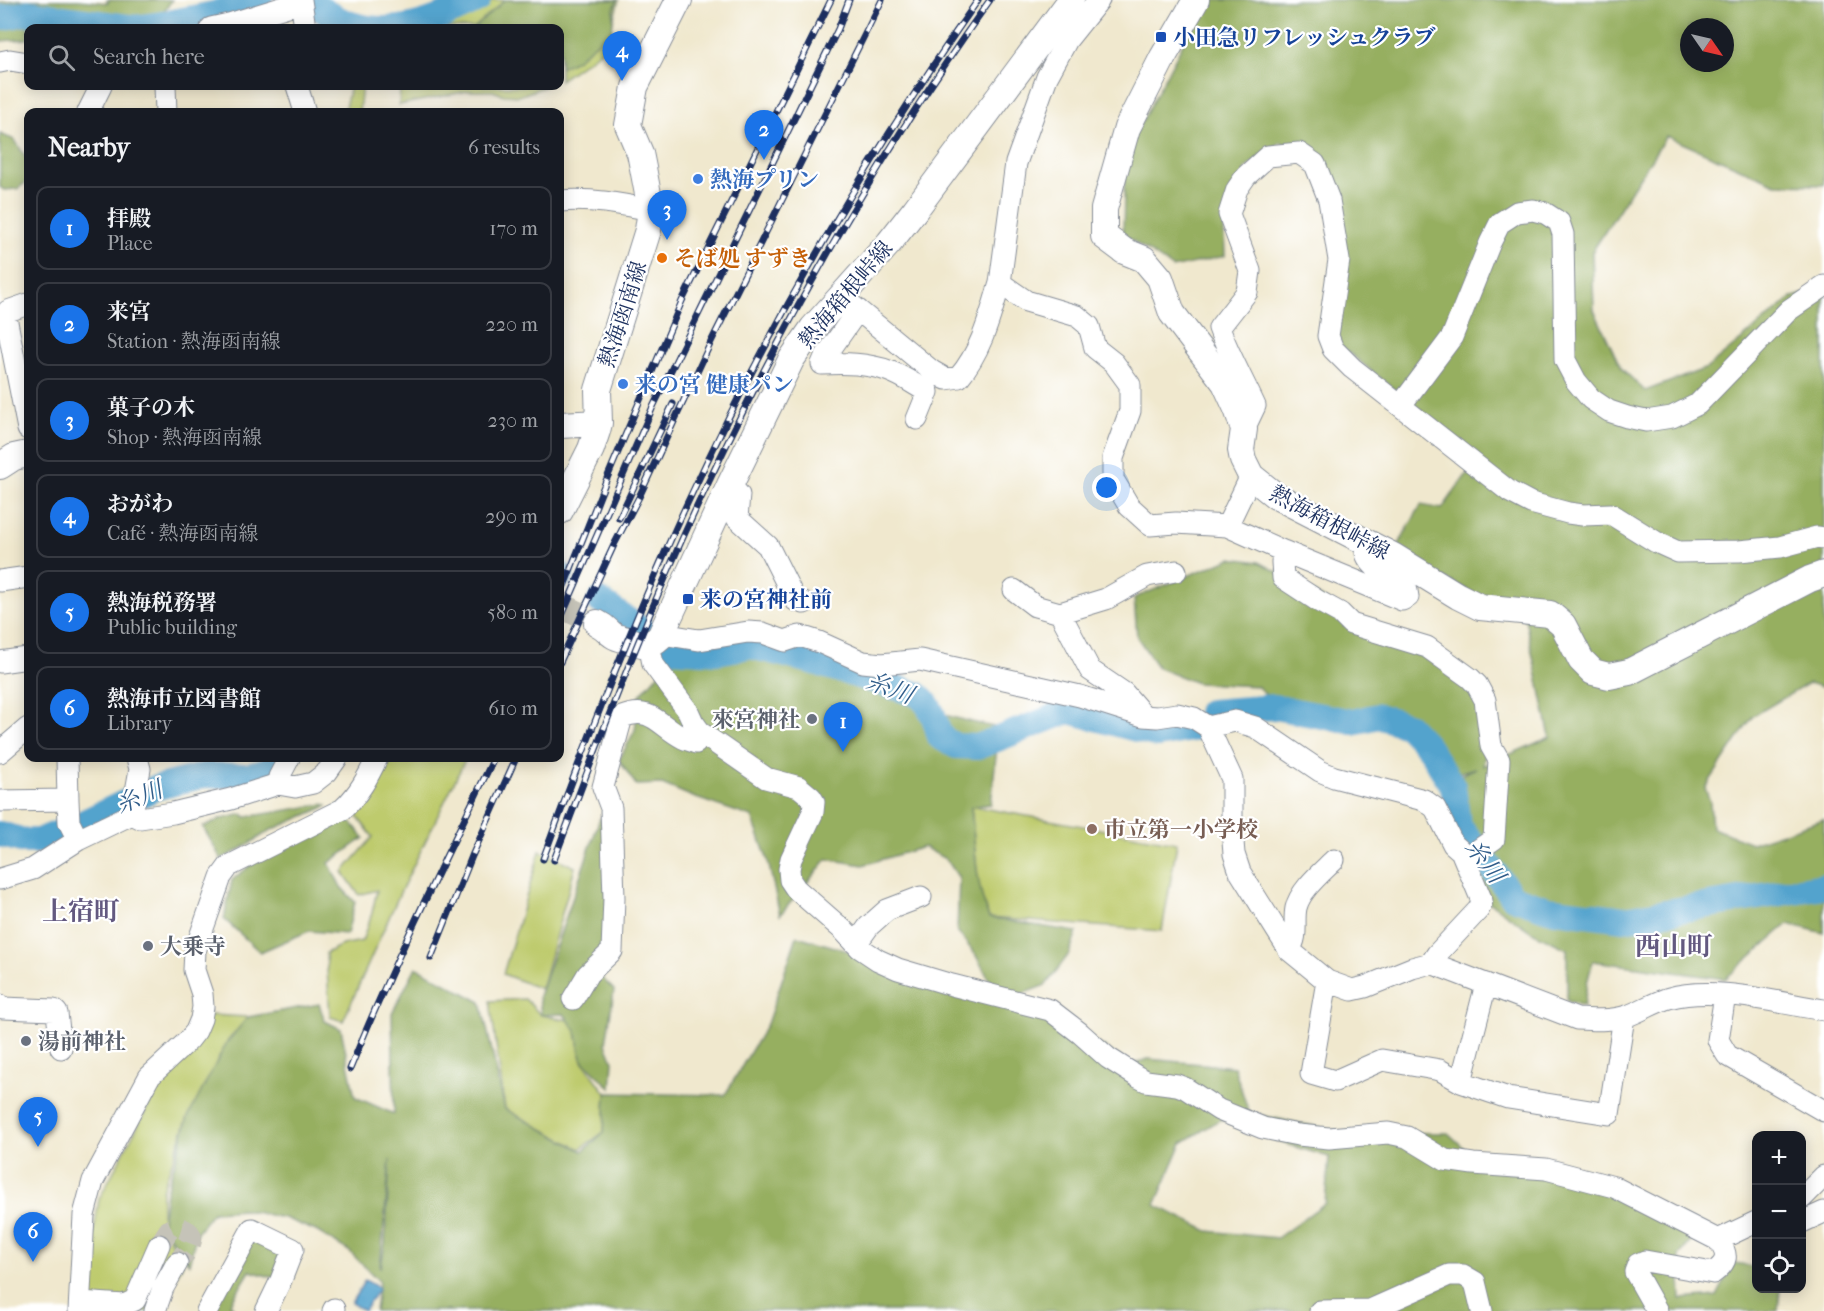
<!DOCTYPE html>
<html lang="en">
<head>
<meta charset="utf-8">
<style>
	:root { --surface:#171b24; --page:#242831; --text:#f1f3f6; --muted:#9ea1a6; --line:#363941; --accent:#1a73e8 }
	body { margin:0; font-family:"IM FELL French Canon","Noto Serif JP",serif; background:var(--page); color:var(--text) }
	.controls { position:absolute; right:18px; bottom:18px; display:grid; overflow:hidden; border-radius:12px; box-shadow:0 3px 15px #0003 }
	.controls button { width:54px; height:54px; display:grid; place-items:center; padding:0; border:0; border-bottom:2px solid var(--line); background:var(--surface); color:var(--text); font:30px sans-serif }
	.compass { position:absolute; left:1680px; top:18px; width:54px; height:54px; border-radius:50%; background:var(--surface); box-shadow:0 3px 15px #0003; rotate:124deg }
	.you { position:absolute; left:1107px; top:488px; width:21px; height:21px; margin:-15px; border:4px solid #fff; border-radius:50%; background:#1a73e8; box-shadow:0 0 0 9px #1a73e833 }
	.badge { display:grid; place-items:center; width:39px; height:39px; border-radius:50%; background:var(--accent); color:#fff; font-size:20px; font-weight:700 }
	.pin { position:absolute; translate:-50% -50px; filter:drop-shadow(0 2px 3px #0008) }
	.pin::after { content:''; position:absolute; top:32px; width:21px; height:18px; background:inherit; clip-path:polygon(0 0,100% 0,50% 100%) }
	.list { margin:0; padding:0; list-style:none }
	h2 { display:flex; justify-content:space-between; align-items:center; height:78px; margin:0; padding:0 24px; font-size:26px }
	h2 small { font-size:20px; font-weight:400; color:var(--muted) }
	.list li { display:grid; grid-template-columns:39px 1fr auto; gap:18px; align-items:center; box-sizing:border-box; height:84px; margin:0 12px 12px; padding:0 12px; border:2px solid var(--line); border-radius:12px }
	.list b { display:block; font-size:22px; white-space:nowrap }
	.list p { margin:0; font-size:20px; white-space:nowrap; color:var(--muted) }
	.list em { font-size:20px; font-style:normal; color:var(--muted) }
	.icon { flex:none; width:33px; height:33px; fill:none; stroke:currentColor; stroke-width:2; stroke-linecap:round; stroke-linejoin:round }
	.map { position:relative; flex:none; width:1824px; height:1311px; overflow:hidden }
	.search { position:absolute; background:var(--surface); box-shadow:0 3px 15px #0003; left:24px; top:24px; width:540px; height:66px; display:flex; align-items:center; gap:15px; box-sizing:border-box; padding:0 21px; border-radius:12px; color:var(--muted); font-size:22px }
	.panel { position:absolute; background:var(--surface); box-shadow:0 3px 15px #0003; left:24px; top:108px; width:540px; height:654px; border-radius:12px }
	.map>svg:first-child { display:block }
</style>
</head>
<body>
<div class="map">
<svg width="1824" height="1311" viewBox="0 0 1824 1311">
	<rect width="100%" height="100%" fill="#fff"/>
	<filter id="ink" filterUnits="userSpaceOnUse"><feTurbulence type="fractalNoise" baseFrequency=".0167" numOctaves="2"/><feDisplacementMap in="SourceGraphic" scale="12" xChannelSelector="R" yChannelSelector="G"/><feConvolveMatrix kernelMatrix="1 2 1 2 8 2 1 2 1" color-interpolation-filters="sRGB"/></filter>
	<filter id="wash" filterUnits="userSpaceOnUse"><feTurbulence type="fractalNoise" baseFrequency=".008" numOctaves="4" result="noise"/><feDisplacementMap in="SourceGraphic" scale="24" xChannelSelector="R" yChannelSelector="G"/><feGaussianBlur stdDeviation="1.35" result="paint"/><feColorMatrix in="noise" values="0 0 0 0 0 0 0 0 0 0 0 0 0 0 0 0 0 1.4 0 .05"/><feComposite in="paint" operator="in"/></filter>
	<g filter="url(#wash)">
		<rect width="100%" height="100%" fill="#f0e8ce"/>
		<!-- green -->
		<path fill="#becb6d" stroke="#6c7d66" stroke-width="1.5" d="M494,0H619L613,21L612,30L609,41L604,49L560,80V28H430Z
			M350,86H362L359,112H344Z
			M367,86H546L519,96L504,95L493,91H468L399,105L400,90Z
			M394,758H466L400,893L343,1021L330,1017L326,953L342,945L362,941L372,913L377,890L359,895L343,872L373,837L352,810Z
			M971,806L1177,843L1162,931L989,918L979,894Z
			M540,851L575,867L541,989L503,974Z
			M525,999L541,1015L574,1021L581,1059L606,1093L604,1132L580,1149L505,1109L490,1001Z
			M210,1015L248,1017L188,1117L162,1191V1225L183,1264L158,1311H81L99,1199L161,1082Z"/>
		<!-- forest -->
		<path fill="#96af60" stroke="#586f5f" stroke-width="1.5" fill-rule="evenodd" d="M17,0H78L108,3L107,0H172L159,19L147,28H28V39L0,41V3Z
			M505,0H617L614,9L612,30L576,60L560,68V28H474Z
			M1212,0H1824V185L1776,184L1666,136L1592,252L1594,310L1621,368L1645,391L1707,368L1793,297L1824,288V688L1809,683L1753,716L1705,788L1710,802L1712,828L1752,843L1824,819V933L1788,924L1725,979L1593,961L1587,983L1584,1006L1567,1001V949L1532,932L1476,893L1441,784L1476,768L1446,776L1402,713L1329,717L1284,714L1257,686L1197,683L1158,668L1137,637L1134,598L1231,558L1259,562L1293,580L1394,643L1443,667L1485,700L1489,733L1483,766L1550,737L1525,619L1394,553L1421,505L1442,509L1479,457L1328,336L1348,273L1317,162L1281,142L1246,168L1224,231L1225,256L1173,268L1123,234L1125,154L1204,3ZM1689,27H1725V63H1689Z
			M0,134L15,140L28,161V181L17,189L4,190L0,187Z
			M756,650C835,678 918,712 999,728L991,804L971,807C975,844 975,884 989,918L1077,932L1069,954L1046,985L1009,999L989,979L975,954L957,931L959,878L947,860L924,847L863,865L827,859L780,915L768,861L752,817L693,797L662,784L636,785L619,760L635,730L639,696L673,657Z
			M324,804L327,806L271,830L241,849L221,859L203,827L221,819L243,814L246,817Z
			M347,817L364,838L329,863L341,887L355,902L347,934L309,931L260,952L224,919L232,880L269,851Z
			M600,818L609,825L607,952L602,978L614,990L606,1044L613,1061L611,1088L581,1059L576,1031L564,1014L541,1015L539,996Z
			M797,936C894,964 993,993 1084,1036C1100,1044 1116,1055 1131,1064L1148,1059L1234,1067L1249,1113L1343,1132L1448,1133L1487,1169L1604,1184L1696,1235L1679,1256L1681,1299L1717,1296L1734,1263L1742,1264L1756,1269V1288L1780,1289L1778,1311H375L379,1281L349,1251L316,1231L284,1218L244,1210L213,1212L197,1232L189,1264L162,1225L166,1192L188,1117L227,1042L248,1017L319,1004L325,1021L341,1029L355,1097L394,1114L392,1013L416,967L481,1002L505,1109L583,1151L604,1132L606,1093L725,1095L767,1024ZM1221,1119L1276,1141L1329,1157L1325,1203L1277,1238L1208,1231L1155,1205L1182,1143ZM390,1160L385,1242L381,1267H380Z
			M258,1228L281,1249L275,1278L250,1271L230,1304L236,1311H205Z"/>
		<!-- water -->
		<path fill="#53a3cd" stroke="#376996" stroke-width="1.5" d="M365,1280L379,1288L364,1311L351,1303Z"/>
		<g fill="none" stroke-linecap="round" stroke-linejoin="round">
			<!-- river -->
			<path stroke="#53a3cd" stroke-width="26" d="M302,0C318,6 332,17 348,23C395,39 437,20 478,0
				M0,18L27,13L135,28L157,25L218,13L260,0
				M560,574L561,575
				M600,601L648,634
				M665,645L670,649L717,652L750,646L814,662L917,694C932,705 935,720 940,737L956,746L977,747L1069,711L1158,735L1192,729
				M1210,712L1274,707L1353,722L1378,716L1407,725L1427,746L1453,786L1458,824L1513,897L1548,909L1624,919L1824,886
				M0,834L24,841H38L78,825L155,788L205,775L248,776L270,770L277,758"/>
		</g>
	</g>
	<g filter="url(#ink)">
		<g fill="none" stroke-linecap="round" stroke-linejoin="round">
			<!-- minor-tunnel -->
			<path stroke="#c5c3b8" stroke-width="21" stroke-dasharray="21 10" stroke-linecap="butt" d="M159,1245L169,1230L176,1227C204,1232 188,1250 177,1263"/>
			<!-- major-tunnel -->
			<path stroke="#c5c3b8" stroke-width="26" stroke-dasharray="26 13" stroke-linecap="butt" d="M560,605L597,623"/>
			<defs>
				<path id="minor" d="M301,0L305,28
					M1099,0L1067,40L1047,77L1016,163L1000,283L1026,301L1077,316L1089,326L1095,348L1114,363L1130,385V411L1113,458V479L1129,506L1150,525L1176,523L1227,526
					M211,28L229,24L301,2
					M0,62L10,60L28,63
					M165,86L166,112
					M297,86L305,112
					M88,112L101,86
					M560,201C590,198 621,204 651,210
					M841,296L932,371L946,379L959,377C982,350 990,316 1000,283
					M28,304L8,311L6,317L28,429
					M858,310L825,357L822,364C845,363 867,363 889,371C903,376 915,385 928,392L917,419
					M1401,405L1452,337L1490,243L1500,223L1517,212L1533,210L1545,213L1559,222L1563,234L1565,360L1576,381L1591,399L1609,411L1627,417L1646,421L1672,417L1698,404L1789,310L1824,286
					M1244,429L1255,406C1243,380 1229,355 1219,328L1247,292L1250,271L1229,214L1237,189L1246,176L1268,156L1299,153L1315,164L1329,200L1339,260L1328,336L1333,349L1352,368L1510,492L1531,503L1568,513L1583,515L1611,514L1656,542L1678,552L1739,551L1780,547L1817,537L1824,538
					M1251,476L1227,526L1283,551
					M730,485L739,495L737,518L768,546L795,600L804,603
					M1369,544C1369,545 1366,552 1366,553C1367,565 1398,585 1407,591L1408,597L1402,600L1283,551L1282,562L1283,578L1318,601L1340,613L1351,624L1427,647L1470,678L1477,685L1485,700L1491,746L1499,760L1494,839L1465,859
					M0,581L28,577
					M1014,590L1035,606L1060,613L1106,599L1147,576L1176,571
					M1060,613L1090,670L1124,693L1143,715
					M662,634L699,640L748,632L763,633L785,641L800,636L819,642L863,662L882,664L920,660L1080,696L1143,716L1157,717L1177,714L1194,718L1208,727L1232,779V829L1234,854L1240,872L1289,950L1327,981L1352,990L1365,987L1412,968L1431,963L1577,1019C1593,1020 1611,1021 1627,1016C1641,1011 1655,1002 1669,998C1714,985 1778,1003 1824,1010
					M649,644L653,664L688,711L693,722L701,733L766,778L799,787L811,797L814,802L813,812L791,859L789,869L790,880L796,889L843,930L860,948L878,960L898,969L952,985L1050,1010L1080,1033L1108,1058L1138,1077L1146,1081L1177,1085L1185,1088L1219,1110L1263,1128L1298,1135L1329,1138L1388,1133L1407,1137L1445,1160L1473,1164L1546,1169L1614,1187L1718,1240C1729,1255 1728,1262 1713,1273L1645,1261L1638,1264L1635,1272L1657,1311
					M0,662L28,658
					M1208,727L1235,721L1255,727L1320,771L1334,777L1424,800L1435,808L1453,844L1461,851L1482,901L1479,909L1437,954L1431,963
					M0,752L28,728
					M278,784L279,777L289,758
					M68,800L69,822L78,840
					M0,801L68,800L67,758
					M132,814L140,818L173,813L231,799L278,784L295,787L313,783L327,772L337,758
					M132,814L140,769L137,758
					M0,879L33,869L78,840L132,814
					M856,944L869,926L887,910L921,897
					M1289,950C1299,936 1293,923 1296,908C1300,890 1322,872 1334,860
					M1327,981L1311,1074L1335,1081L1382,1060L1440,1070L1461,1082L1508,1098L1609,1114L1624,1017
					M1725,995L1718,1040L1727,1055L1824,1111
					M573,999L588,974L612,951L614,898L611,808L603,787L622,717C652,705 659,726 683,738C687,740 692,741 696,743L701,733
					M0,1005L3,1008L54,1010L57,1013L61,1048
					M1461,1082L1486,984
					M1802,1198L1824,1176
					M1802,1222L1824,1212
					M1718,1240L1756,1222
					M80,1302L124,1305L135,1300L159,1245
					M79,1311L84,1215L93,1181L149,1077L189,1040L196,1031L201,1019L203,1007L202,994L194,970L195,951L221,877L229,866L343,809C359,794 368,777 377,758
					M155,1311L163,1288L177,1263
					M207,1311L252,1229L293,1249L281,1280L266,1311
					M333,1311L334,1309
					M1320,1311L1370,1310L1449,1275H1463L1475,1282L1482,1311"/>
				<path id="major" d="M1196,0L1163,57L1127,128L1104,209V236L1124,251L1144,259L1160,278L1172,313L1225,383L1237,409L1244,429L1241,450L1243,460L1251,476L1276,496L1393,556L1458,596L1480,607L1550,614L1563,625L1581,660L1593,672L1609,676L1629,672L1810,579L1824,574
					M560,425L599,423
					M0,466L14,457L28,454
					M560,511L591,449L597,431L599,423L598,390L648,230L651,210L643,168L640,153L628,125L635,87L679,0
					M597,623C607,628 607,631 613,635C617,638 623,639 628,640C641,645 650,647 660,637L730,485L791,360L813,328L889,243L915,210L1071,0"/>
			</defs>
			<!-- minor casing -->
			<use href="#minor" stroke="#868c96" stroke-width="23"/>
			<!-- major casing -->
			<use href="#major" stroke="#868c96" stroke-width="28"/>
			<!-- minor -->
			<use href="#minor" stroke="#fff" stroke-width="21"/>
			<!-- major -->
			<use href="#major" stroke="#fff" stroke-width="26"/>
			<defs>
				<path id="rail" d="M619,518L673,404
					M560,596L605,483L682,301L831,0
					M560,620L652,409L838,29L849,0
					M560,662L614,545L639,497L711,342L882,0
					M543,859C587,740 632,623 685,508C767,330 866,160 978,0
					M554,860C598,743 642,626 694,513C777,334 875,160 990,0
					M431,958L472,856L516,758
					M350,1069C393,963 444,861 494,758"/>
			</defs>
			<!-- rail casing -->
			<use href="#rail" stroke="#1b2f5e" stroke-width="7"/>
			<!-- rail -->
			<use href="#rail" stroke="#fff" stroke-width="4.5" stroke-dasharray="14" stroke-linecap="butt"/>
		</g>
	</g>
	<!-- markers -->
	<g fill="#1a4fb4" stroke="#fff" stroke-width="2">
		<rect x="1155" y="31" width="12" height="12" rx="3"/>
		<rect x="682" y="593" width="12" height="12" rx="3"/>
	</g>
	<g fill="#3f7fe0" stroke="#fff" stroke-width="2">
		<circle cx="698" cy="179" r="6"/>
		<circle cx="623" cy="384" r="6"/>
	</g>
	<circle fill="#e8710a" stroke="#fff" stroke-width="2" cx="662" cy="258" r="6"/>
	<g fill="#6b7280" stroke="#fff" stroke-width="2">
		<circle cx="812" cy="719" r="6"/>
		<circle cx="148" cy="946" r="6"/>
		<circle cx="26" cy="1041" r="6"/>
	</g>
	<circle fill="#8d6e63" stroke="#fff" stroke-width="2" cx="1092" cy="829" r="6"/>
	<g text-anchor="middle" stroke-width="4.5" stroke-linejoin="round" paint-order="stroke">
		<!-- transit labels -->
		<g font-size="22" font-weight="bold" fill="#164399" stroke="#fff" text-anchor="start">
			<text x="1173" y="45">小田急リフレッシュクラブ</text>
			<text x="700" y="607">来の宮神社前</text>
		</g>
		<!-- shop labels -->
		<g font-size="22" font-weight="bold" fill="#366cbe" stroke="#fff" text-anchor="start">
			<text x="710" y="187">熱海プリン</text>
			<text x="635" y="392">来の宮 健康パン</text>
		</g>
		<!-- food labels -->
		<g font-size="22" font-weight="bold" fill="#c56008" stroke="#fff" text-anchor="start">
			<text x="674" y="266">そば処 すずき</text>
		</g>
		<!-- street labels -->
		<g font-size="22" fill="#1b2f5e" stroke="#fff">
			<text transform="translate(845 294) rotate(-50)" y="8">熱海箱根峠線</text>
			<text transform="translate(622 314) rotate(-72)" y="8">熱海函南線</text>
			<text transform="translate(1330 522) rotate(28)" y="8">熱海箱根峠線</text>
		</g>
		<!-- worship labels -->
		<g font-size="22" font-weight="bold" fill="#5b616d" stroke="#fff" text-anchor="start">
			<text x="800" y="727" text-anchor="end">來宮神社</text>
			<text x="160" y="954">大乗寺</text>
			<text x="38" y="1049">湯前神社</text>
		</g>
		<!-- education labels -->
		<g font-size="22" font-weight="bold" fill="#785e54" stroke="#fff" text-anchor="start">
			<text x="1104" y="837">市立第一小学校</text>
		</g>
		<!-- water labels -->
		<g font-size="24" font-style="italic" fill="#315d8a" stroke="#fff">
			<text transform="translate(890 688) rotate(20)" y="8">糸川</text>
			<text transform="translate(139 797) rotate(-22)" y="8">糸川</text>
			<text transform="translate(1485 861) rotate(53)" y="8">糸川</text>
		</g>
		<!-- quarter labels -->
		<g font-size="26" font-weight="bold" fill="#635980" stroke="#fff">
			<text x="81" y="920">上宿町</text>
			<text x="1674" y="955">西山町</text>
		</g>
	</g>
</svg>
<div class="controls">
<button>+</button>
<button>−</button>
<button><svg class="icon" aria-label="locate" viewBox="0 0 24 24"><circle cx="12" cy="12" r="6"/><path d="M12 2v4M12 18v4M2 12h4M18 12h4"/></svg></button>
</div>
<svg class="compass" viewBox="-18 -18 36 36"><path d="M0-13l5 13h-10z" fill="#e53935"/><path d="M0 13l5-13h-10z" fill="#9ea1a6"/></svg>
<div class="you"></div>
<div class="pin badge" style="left:843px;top:752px">1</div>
<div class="pin badge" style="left:764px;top:160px">2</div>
<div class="pin badge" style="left:667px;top:240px">3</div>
<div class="pin badge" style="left:622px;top:81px">4</div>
<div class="pin badge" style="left:38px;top:1147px">5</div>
<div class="pin badge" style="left:33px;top:1262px">6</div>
<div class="search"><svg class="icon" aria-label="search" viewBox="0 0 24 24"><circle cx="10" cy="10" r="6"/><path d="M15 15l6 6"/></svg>Search here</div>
<section class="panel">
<h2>Nearby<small>6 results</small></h2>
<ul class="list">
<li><span class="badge">1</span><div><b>拝殿</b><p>Place</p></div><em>170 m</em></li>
<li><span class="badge">2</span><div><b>来宮</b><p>Station · 熱海函南線</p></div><em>220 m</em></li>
<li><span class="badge">3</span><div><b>菓子の木</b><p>Shop · 熱海函南線</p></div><em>230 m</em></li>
<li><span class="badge">4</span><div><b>おがわ</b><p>Café · 熱海函南線</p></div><em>290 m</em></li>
<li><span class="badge">5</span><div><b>熱海税務署</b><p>Public building</p></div><em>580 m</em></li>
<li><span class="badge">6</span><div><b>熱海市立図書館</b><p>Library</p></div><em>610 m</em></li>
</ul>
</section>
</div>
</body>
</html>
